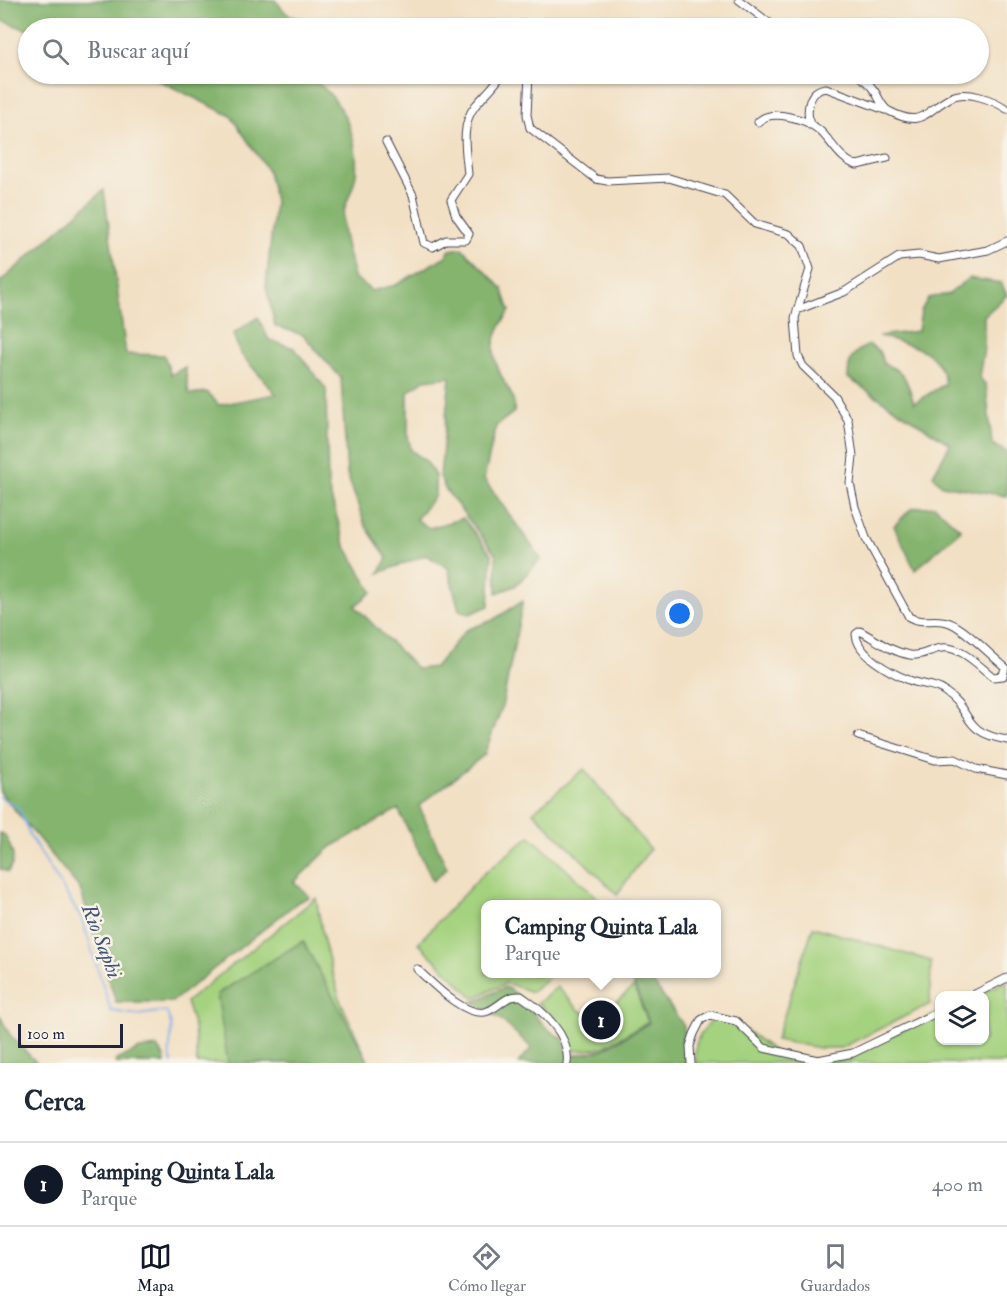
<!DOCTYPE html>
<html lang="es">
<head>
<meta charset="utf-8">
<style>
	:root { --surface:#fff; --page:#f6f6f7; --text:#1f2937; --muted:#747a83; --line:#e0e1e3; --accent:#111827 }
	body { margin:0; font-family:"IM FELL Double Pica",serif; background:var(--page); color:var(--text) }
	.controls { position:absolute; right:18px; bottom:18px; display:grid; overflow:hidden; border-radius:12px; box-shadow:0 2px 4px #0004 }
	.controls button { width:54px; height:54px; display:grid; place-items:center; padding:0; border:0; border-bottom:2px solid var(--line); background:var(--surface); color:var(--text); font:30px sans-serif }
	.scale { position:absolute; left:18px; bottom:15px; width:105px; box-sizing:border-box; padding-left:6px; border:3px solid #22223b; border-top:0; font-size:16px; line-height:21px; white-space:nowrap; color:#22223b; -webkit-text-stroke:4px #f7f3e8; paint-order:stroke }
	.you { position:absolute; left:680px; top:614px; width:21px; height:21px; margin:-15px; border:4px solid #fff; border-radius:50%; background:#1a73e8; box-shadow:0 0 0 9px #1a73e833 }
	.badge { display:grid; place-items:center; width:39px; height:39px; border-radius:50%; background:var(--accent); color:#fff; font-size:20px; font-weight:700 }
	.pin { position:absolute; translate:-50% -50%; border:3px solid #fff; box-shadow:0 2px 6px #0006 }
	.popup { position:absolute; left:481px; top:900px; width:240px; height:78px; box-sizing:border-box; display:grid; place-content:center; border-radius:12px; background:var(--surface); filter:drop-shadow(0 2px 4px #0005); font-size:20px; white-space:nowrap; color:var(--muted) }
	.popup b { font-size:22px; color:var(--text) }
	.popup::after { content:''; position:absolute; left:50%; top:100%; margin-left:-12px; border:12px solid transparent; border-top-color:var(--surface) }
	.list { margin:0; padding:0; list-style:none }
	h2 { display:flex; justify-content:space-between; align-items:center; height:78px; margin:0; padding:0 24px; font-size:26px }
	h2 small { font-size:20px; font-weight:400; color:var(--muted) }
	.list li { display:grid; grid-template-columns:39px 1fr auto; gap:18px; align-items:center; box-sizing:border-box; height:84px; padding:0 24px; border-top:2px solid var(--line) }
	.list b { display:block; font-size:22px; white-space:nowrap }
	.list p { margin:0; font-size:20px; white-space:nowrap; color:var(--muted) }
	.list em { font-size:20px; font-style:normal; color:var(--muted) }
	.icon { flex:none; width:33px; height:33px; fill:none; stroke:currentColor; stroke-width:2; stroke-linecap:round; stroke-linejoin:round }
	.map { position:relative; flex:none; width:1007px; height:1063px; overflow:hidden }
	.search { position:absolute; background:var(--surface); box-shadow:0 2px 4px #0004; left:18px; right:18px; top:18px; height:66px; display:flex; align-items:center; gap:15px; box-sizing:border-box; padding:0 21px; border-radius:33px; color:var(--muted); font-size:22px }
	.sheet { height:162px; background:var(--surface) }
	nav { display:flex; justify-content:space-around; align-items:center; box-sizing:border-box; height:84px; border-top:2px solid var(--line); background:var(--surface); font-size:16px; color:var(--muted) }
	nav a { display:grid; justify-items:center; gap:3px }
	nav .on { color:var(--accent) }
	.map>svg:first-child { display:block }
</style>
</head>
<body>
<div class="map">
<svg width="1007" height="1063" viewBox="0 0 1007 1063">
	<rect width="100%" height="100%" fill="#f7f3e8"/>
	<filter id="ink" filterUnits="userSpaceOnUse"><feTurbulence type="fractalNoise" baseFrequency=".0167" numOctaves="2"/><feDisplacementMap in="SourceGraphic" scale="12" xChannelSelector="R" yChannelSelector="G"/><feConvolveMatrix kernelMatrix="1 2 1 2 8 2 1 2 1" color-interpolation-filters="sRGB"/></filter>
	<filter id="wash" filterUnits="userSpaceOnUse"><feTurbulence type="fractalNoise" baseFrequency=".008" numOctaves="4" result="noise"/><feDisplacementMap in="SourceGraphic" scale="24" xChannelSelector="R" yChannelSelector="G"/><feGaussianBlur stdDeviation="1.35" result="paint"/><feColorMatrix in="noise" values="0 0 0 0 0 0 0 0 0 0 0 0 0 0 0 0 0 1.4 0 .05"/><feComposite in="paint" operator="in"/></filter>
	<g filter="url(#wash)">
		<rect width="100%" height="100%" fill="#f2e0c4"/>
		<!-- green -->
		<path fill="#a5d27f" stroke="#647a5d" stroke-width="1.5" d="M584,769L650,849L617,894L533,812Z
			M530,836L604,904H486V974H552L532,992L506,983L474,998L418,943L481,876Z
			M316,898L324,942L340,1000L369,1063H197L194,1027L186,1002Z
			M813,927L931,961L930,1004L841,1048H819L776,1040Z
			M1007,981V1063H696C693,1041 699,1034 714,1018L747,1031L775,1052L818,1060L854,1053L939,1013L940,1040H984V996L976,995Z
			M557,987L580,1011L597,1018L634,987L648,1022L602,1048L575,1051L561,1025L538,1003Z"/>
		<!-- forest -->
		<path fill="#84b46e" stroke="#536b54" stroke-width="1.5" d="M0,0H275L286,13L316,28L28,30L0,20Z
			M146,74H313L314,80C342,99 359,138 356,173C355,188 344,202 343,218C341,233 351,261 354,277L372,291L396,285L446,256L450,250L462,248L502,288L510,311C489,340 489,354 506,385C512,395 515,400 514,412L496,426L484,479L541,559L515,586L497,593L496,555L445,489L440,476L450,377L424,380L408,392V436L411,450L427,462L435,476V496L416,519L429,528L463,518L492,555L489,606L470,614L459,610L448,568L426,555L379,573L387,558L365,525L347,474L341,378L303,335L275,326L266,286L275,201L268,171L231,116Z
			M104,190L126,354L164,355L171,375L185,367L189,394L207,392L219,405L276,394L240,353L233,334L258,317L269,340L294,348L326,389L328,487L345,545L372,592L355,606L417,669L435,667L466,630L493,620L523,601L502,707L484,755L419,806L447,868L433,881L398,809L331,847L294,882L310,897L298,902L172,1002H116L80,889L0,792V282Z
			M969,278L1001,283L1007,295L984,316V348L979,377L986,385L992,444L1007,452V496L942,485L933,475L950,444L848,378C848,360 852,352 869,345L879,351L884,364C907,372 907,382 914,403L945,384C940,347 910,346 879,336L918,331L921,311L928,298L949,294Z
			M935,506L961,530L915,570L894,526L912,508Z
			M0,833L5,835C11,849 18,858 8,872L0,869Z
			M303,941L369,1063H228L217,994Z
			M630,974H647L684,1026L686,1063H518L532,1048L499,1018L473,1002L505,987C529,997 534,1025 562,1038L571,1056L602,1050L649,1023Z
			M0,1016L10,1035L37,1063H0Z
			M157,1047L164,1057L165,1063H115L116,1060L140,1049Z"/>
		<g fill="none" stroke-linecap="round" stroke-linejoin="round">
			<!-- stream -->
			<path stroke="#7eade8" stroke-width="2" d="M0,797L19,808L30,836L82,919L111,1011L138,1015L166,1011C179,1037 164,1042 172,1063"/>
		</g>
	</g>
	<g filter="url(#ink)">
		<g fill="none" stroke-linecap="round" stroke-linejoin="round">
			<defs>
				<path id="minor" d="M739,0L776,28
					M529,74L527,115L530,128L596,179L607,181L669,178L725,195L755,224L789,234L802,246L810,269L795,318L798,356L803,366L834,396L848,420L853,456L850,483L855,507L866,538L909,617C923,625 935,617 950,623C966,629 990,655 1005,667L1003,676L993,677C979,666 961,646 942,648C930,649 922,657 910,655C891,652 877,640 860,631L856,634C857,655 891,673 909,680C921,685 934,684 944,691C974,711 960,732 1007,740
					M856,74C862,78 869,83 873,89C879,96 881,107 889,111C923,129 925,111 950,98C966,89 993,100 1007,109
					M758,122C771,108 806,119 819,130C832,141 840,161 857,165L887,158
					M810,125C806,110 808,90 826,88L885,110
					M386,142L413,195L424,243L433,247L446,240H466L469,234L456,216L451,200L468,174C466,152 460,125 475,106C484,95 495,86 502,74
					M797,310L844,292L899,257L919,255L939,259L988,250L1007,241
					M858,736L935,760L955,759L976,769L1007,775
					M417,969C431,982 467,1020 488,1011C502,1005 505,995 521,996C542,1010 571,1035 567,1063
					M971,996L1007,978
					M691,1063L690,1046L694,1034L701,1020L710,1015L736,1021L764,1048L818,1060L853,1053L940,1011"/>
			</defs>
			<!-- minor casing -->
			<use href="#minor" stroke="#413e50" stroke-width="9"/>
			<!-- minor -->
			<use href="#minor" stroke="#fff" stroke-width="7"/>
		</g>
	</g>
	<g text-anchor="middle" stroke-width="5" stroke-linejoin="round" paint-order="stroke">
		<!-- water labels -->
		<g font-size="21" font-style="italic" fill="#425378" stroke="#f7f3e8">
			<text transform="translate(102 941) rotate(69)" y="7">Rio Saphi</text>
		</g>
	</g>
</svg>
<div class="controls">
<button><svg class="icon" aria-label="layers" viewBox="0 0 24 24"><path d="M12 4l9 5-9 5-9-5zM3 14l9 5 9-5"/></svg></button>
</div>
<div class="scale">100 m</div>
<div class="you"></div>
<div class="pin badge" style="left:601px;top:1020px">1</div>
<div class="popup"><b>Camping Quinta Lala</b>Parque</div>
<div class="search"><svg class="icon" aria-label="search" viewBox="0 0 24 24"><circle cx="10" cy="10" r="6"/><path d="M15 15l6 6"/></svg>Buscar aquí</div>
</div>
<section class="sheet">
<h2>Cerca<small></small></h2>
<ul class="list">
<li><span class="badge">1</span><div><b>Camping Quinta Lala</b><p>Parque</p></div><em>400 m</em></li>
</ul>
</section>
<nav>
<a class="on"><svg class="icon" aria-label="map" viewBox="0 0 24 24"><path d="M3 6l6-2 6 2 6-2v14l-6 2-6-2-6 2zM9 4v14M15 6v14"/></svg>Mapa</a>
<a><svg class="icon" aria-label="directions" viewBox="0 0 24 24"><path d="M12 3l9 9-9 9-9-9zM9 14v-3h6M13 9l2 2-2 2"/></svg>Cómo llegar</a>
<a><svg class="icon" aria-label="saved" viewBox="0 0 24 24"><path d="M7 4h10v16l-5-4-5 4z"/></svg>Guardados</a>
</nav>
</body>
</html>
